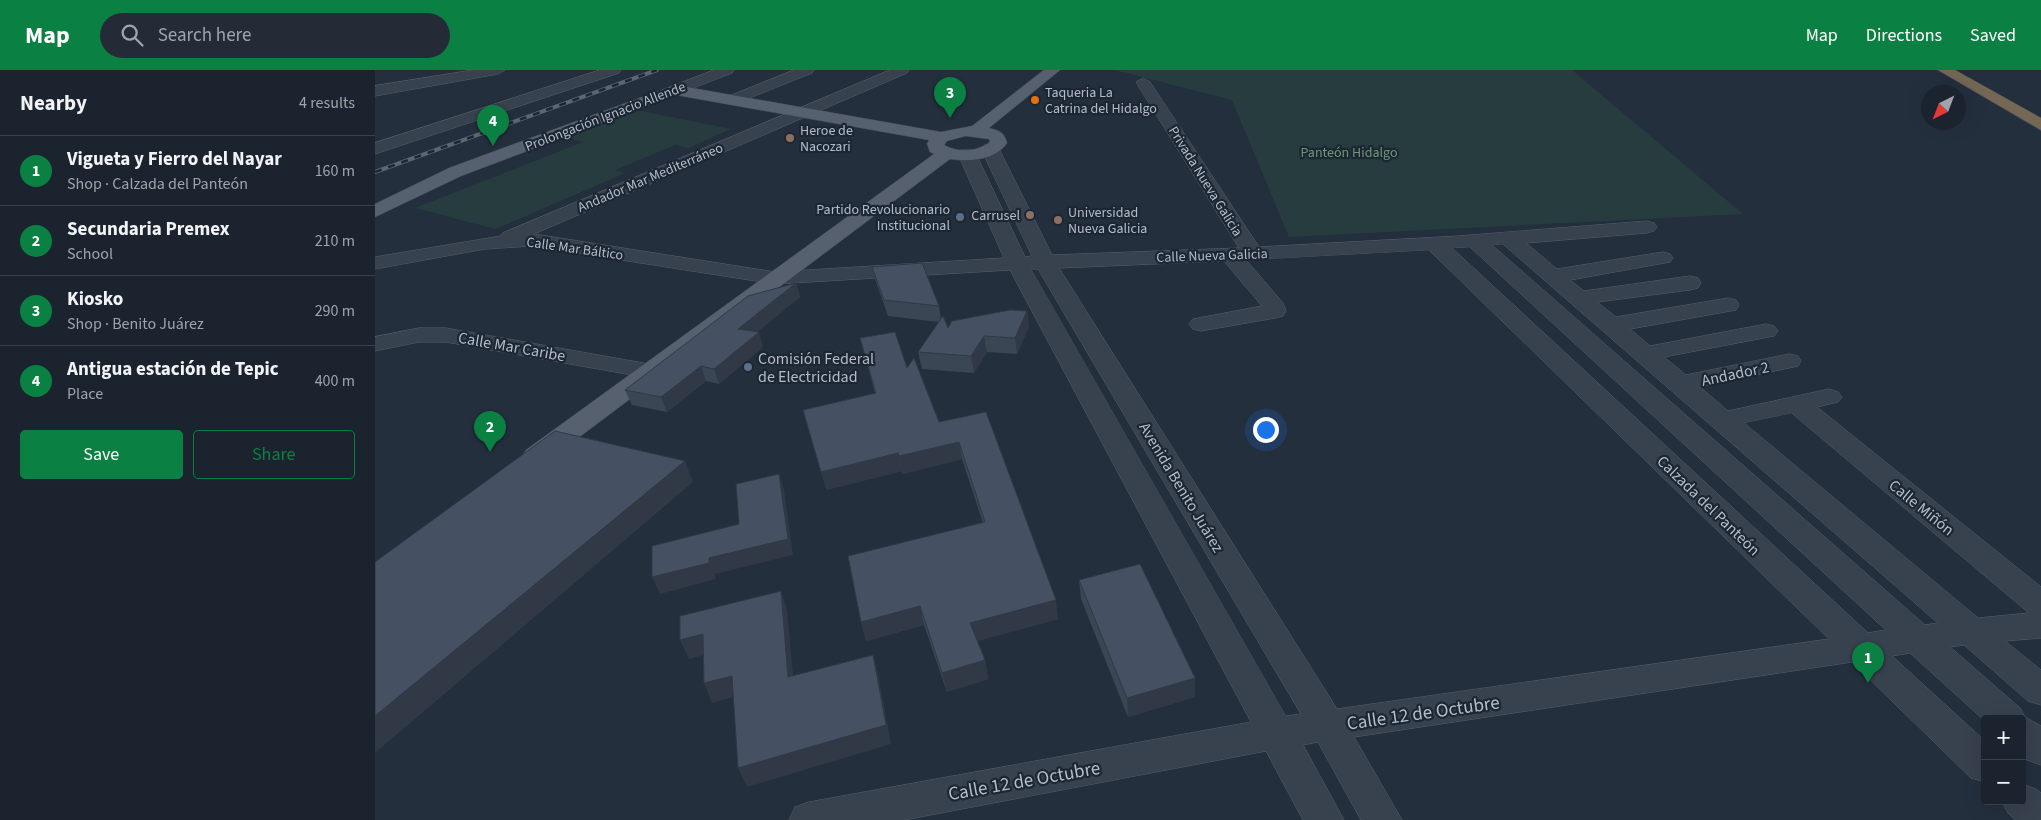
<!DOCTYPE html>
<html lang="en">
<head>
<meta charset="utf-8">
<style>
	:root { --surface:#1b232e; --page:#242b36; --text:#f1f3f6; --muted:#a0a4aa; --line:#39404a; --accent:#0b8043 }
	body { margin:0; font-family:"Source Sans 3",sans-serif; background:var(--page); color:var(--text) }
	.controls { position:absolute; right:15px; bottom:15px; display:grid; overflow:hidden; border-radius:5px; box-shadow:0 5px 20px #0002 }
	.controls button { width:45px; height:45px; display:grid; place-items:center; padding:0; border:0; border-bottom:1px solid var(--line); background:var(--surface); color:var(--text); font:25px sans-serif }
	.compass { position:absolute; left:1546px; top:15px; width:45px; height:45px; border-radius:50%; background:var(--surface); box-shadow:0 5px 20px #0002; rotate:222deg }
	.you { position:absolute; left:890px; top:359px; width:18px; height:18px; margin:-12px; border:4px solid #fff; border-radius:50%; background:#1a73e8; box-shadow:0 0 0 8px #1a73e833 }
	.badge { display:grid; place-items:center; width:32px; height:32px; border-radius:50%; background:var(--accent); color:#fff; font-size:16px; font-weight:700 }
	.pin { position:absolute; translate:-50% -41px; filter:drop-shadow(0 1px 2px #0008) }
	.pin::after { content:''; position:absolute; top:26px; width:18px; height:15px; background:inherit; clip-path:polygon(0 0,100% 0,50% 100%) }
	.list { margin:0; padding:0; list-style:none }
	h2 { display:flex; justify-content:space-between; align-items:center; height:65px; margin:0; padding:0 20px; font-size:21px }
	h2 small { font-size:16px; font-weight:400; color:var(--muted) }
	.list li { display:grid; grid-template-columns:32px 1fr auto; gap:15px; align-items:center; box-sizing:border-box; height:70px; padding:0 20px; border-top:1px solid var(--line) }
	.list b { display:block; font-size:19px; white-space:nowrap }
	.list p { margin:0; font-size:16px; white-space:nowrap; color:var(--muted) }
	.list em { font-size:16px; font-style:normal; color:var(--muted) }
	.actions { display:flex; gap:10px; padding:15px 20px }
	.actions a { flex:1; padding:11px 0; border:1px solid var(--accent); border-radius:5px; text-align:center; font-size:18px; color:var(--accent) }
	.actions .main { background:var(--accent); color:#fff }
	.icon { flex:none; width:28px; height:28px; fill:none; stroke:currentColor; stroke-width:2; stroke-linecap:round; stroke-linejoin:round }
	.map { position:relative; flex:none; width:1666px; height:750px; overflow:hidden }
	header { display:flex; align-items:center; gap:30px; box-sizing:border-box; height:70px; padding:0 25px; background:var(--accent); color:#fff }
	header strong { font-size:24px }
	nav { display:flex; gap:28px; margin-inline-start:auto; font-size:18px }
	.search { width:350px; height:45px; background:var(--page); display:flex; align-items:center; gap:12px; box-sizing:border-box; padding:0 18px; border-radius:28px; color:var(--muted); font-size:19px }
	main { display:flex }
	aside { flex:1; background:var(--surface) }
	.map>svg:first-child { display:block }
</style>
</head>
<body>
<header>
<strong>Map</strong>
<div class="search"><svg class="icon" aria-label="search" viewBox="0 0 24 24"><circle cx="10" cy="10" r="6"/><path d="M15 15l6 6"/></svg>Search here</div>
<nav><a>Map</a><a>Directions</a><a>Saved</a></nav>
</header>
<main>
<aside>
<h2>Nearby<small>4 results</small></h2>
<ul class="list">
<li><span class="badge">1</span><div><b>Vigueta y Fierro del Nayar</b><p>Shop · Calzada del Panteón</p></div><em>160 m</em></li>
<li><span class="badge">2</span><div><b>Secundaria Premex</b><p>School</p></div><em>210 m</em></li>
<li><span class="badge">3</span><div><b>Kiosko</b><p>Shop · Benito Juárez</p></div><em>290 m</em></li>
<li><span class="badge">4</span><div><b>Antigua estación de Tepic</b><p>Place</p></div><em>400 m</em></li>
</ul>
<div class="actions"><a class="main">Save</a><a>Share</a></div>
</aside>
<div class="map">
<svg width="1666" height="750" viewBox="0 0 1666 750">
	<rect width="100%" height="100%" fill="#242f3e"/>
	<!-- green -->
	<path fill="#263c3f" d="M740,0H1197L1368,144L914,167L857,30Z
		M251,38L356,59L314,78L300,75L240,100L250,103L121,159L40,138L208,72L181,65Z"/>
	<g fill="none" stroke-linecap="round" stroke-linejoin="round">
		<defs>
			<path id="minor" d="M98,0H130L123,4L0,26V16Z
				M225,0H246L244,3L0,84V73Z
				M339,0H359L357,3L305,23L300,25L292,20L295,17Z
				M419,0H439L437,3L362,33H352L349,30L352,27Z
				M515,0H534L532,3L159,164L400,202L629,188L583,84L586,80H598L601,84L650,187L657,186L606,79L609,75H621L624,79L677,185L864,178L761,12L768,8L775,12L884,177L1083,166L1272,151L1279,153L1282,157L1279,161L1272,163L1151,173L1182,199L1288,182L1295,184L1298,188L1295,192L1195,210L1209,221L1315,206L1323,208L1326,213L1323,218L1315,220L1222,232L1241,247L1353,228L1361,230L1364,235L1361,240L1255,259L1275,276L1391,254L1399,256L1403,261L1399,266L1289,287L1311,305L1414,284L1423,286L1426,291L1423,296L1325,317L1353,341L1454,319L1463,322L1467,327L1463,332L1442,337L1666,517V568L1630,571L1666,600V635L1653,631L1589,575L1575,577L1645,638L1650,647L1666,656V695L1652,690L1647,685V649H1610V651L1535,583L1517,586L1610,671V712L1596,708L1477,592L979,667L1027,750H986L943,672L928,675L969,750H928L891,681L529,750H414L420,737L434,732L876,652L635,200L400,214L157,176L110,179L0,199V187L126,166L128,163ZM1128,174L1563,553L1550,555L1117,175ZM1095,177L1511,560L1493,563L1077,178ZM1054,180L1454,569L962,639L684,198L849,191L887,236L818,249L814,254L818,259L826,261L900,248L908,246L911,241L908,233L871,190ZM656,199H663L926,644L911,646ZM1417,343L1419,345L1654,543L1603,548L1369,353Z
				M44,258H71L274,294L283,296L286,301L283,306L274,308L71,272H44L0,281V267Z
				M1647,714L1661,719L1666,723V750H1640L1633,743L1627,731H1647Z"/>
			<path id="major" d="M669,0H685L614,58C625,61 629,62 632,73C621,90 594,92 575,89L171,392L161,395L151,392L147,386L151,380L559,84L555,82L552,74L554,70L301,25L86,106L0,147V134L74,98L300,15L566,62L597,56ZM591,66L614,69L615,72C602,82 583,83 569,75L572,71Z"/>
			<path id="highway" d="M1563,0H1580L1666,48V60Z"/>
		</defs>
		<!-- minor casing -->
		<use href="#minor" stroke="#565f6c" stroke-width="1"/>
		<!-- major casing -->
		<use href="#major" stroke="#414a57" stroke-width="1"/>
		<!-- highway casing -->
		<use href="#highway" stroke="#434c59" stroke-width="1"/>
		<!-- minor -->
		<use href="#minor" fill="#38414e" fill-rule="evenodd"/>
		<!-- major -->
		<use href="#major" fill="#56606e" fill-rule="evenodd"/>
		<!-- highway -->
		<use href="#highway" fill="#746855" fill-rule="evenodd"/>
		<defs>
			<path id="rail" d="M0,102L282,0"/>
		</defs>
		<!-- rail casing -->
		<use href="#rail" stroke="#5a6575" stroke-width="4"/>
		<!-- rail -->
		<use href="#rail" stroke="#1d2633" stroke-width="2.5" stroke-dasharray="7" stroke-linecap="butt"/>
	</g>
	<!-- wall -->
	<path fill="#3b4654" d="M497,197L564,236L566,249L573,258L652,241L654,257L642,284L612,282L599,303L547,299L543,282L564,252L513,246L501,212Z
		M421,213L425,227L382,262L388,277L344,314L331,311L292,342L257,335L250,320Z
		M485,268L532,298L564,352L611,342L683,549L602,571L610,590L613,609L572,622L549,555L491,571L486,552L608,453L587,389L528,404L527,401L451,420L500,323Z
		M704,510L820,627L753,647L706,529Z"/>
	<!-- shaded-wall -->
	<path fill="#303945" d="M421,213L425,227L368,274L363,259Z
		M652,241L654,257L642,284L640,268Z
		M384,262L388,277L344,314L339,299Z
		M609,266L612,282L599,303L596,286Z
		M326,296L331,311L292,342L286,327Z
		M584,372L587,389L528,404L524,386Z
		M523,383L527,401L451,420L446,402Z
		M310,391L318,412L0,683V646Z
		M404,404L409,420L418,485L340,504L341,509L285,524L277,507L334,488L413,469Z
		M406,521L412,540L420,626L413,607Z
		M681,530L683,549L599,572L595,553Z
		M545,536L549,555L491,571L486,552Z
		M328,564L336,583L314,589L305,570Z
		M498,585L503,604L516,674L372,717L363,698Z
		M610,590L613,609L572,622L567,603Z
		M357,606L365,625L337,633L329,613Z
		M820,608V627L753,647L752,628Z"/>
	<!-- building -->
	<path fill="#455162" stroke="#303945" d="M547,193L564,236L509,230L497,197Z
		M421,213L363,259L384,262L339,299L326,296L286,327L250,320L373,226Z
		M635,240L652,241L640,268L609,266L596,286L543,282L568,246L573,258L577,251Z
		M520,262L532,298L539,288L564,352L611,342L681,530L595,553L610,590L567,603L545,536L486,552L473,486L610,452L584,372L524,386L523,383L446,402L428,340L501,323L485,268Z
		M180,361L310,391L0,646V492Z
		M404,404L413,469L334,488V493L277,507V476L364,454L361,414Z
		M765,494L820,608L752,628L704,510Z
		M406,521L413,607L498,585L511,655L363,698L357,606L329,613L328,564L305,570V546Z"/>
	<!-- markers -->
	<circle fill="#e8710a" stroke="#1d2633" stroke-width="2" cx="660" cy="30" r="5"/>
	<g fill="#8d6e63" stroke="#1d2633" stroke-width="2">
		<circle cx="415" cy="68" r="5"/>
		<circle cx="655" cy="145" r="5"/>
		<circle cx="683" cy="150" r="5"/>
	</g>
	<g fill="#5c6f8a" stroke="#1d2633" stroke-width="2">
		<circle cx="585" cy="147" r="5"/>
		<circle cx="373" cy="297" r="5"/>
	</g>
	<g text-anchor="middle" stroke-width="4.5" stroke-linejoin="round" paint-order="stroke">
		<!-- far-poi labels -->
		<g font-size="14" fill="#b4bcc9" stroke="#1d2633" text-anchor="start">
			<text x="670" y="27">Taqueria La<tspan x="670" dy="16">Catrina del Hidalgo</tspan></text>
			<text x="425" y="65">Heroe de<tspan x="425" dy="16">Nacozari</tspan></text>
			<text x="575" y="144" text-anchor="end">Partido Revolucionario<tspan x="575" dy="16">Institucional</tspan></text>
			<text x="693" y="147">Universidad<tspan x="693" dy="16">Nueva Galicia</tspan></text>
			<text x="645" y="150" text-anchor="end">Carrusel</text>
		</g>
		<!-- far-street labels -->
		<g font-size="14" fill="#b4bcc9" stroke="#1d2633">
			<text transform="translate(230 46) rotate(-21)" y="5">Prolongación Ignacio Allende</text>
			<text transform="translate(275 107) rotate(-23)" y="5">Andador Mar Mediterráneo</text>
			<text transform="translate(831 111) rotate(58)" y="5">Privada Nueva Galicia</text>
			<text transform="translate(200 178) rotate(8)" y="5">Calle Mar Báltico</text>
			<text transform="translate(837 185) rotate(-2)" y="5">Calle Nueva Galicia</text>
		</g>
		<!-- far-park labels -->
		<g font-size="14" fill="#6b9a76" stroke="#1d2633">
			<text x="974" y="87">Panteón Hidalgo</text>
		</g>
		<!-- street labels -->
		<g font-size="16" fill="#b4bcc9" stroke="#1d2633">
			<text transform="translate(137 276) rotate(10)" y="6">Calle Mar Caribe</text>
			<text transform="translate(1360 303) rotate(-12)" y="6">Andador 2</text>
			<text transform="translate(807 417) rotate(59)" y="6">Avenida Benito Juárez</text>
			<text transform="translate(1334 435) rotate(44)" y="6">Calzada del Panteón</text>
			<text transform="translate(1547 437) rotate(39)" y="6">Calle Miñón</text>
		</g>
		<!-- poi labels -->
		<g font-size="16" fill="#b4bcc9" stroke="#1d2633" text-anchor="start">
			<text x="383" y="294">Comisión Federal<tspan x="383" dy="18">de Electricidad</tspan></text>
		</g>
		<!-- near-street labels -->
		<g font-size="19" fill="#b4bcc9" stroke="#1d2633">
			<text transform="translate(1048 642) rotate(-8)" y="7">Calle 12 de Octubre</text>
			<text transform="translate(649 710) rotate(-10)" y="7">Calle 12 de Octubre</text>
		</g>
	</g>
</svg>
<div class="controls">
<button>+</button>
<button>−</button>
</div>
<svg class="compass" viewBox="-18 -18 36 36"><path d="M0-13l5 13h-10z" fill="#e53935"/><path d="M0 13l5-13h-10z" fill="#a0a4aa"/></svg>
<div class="you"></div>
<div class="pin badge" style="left:1493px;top:613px">1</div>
<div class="pin badge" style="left:115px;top:382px">2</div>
<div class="pin badge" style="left:575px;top:48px">3</div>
<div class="pin badge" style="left:118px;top:76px">4</div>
</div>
</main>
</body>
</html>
